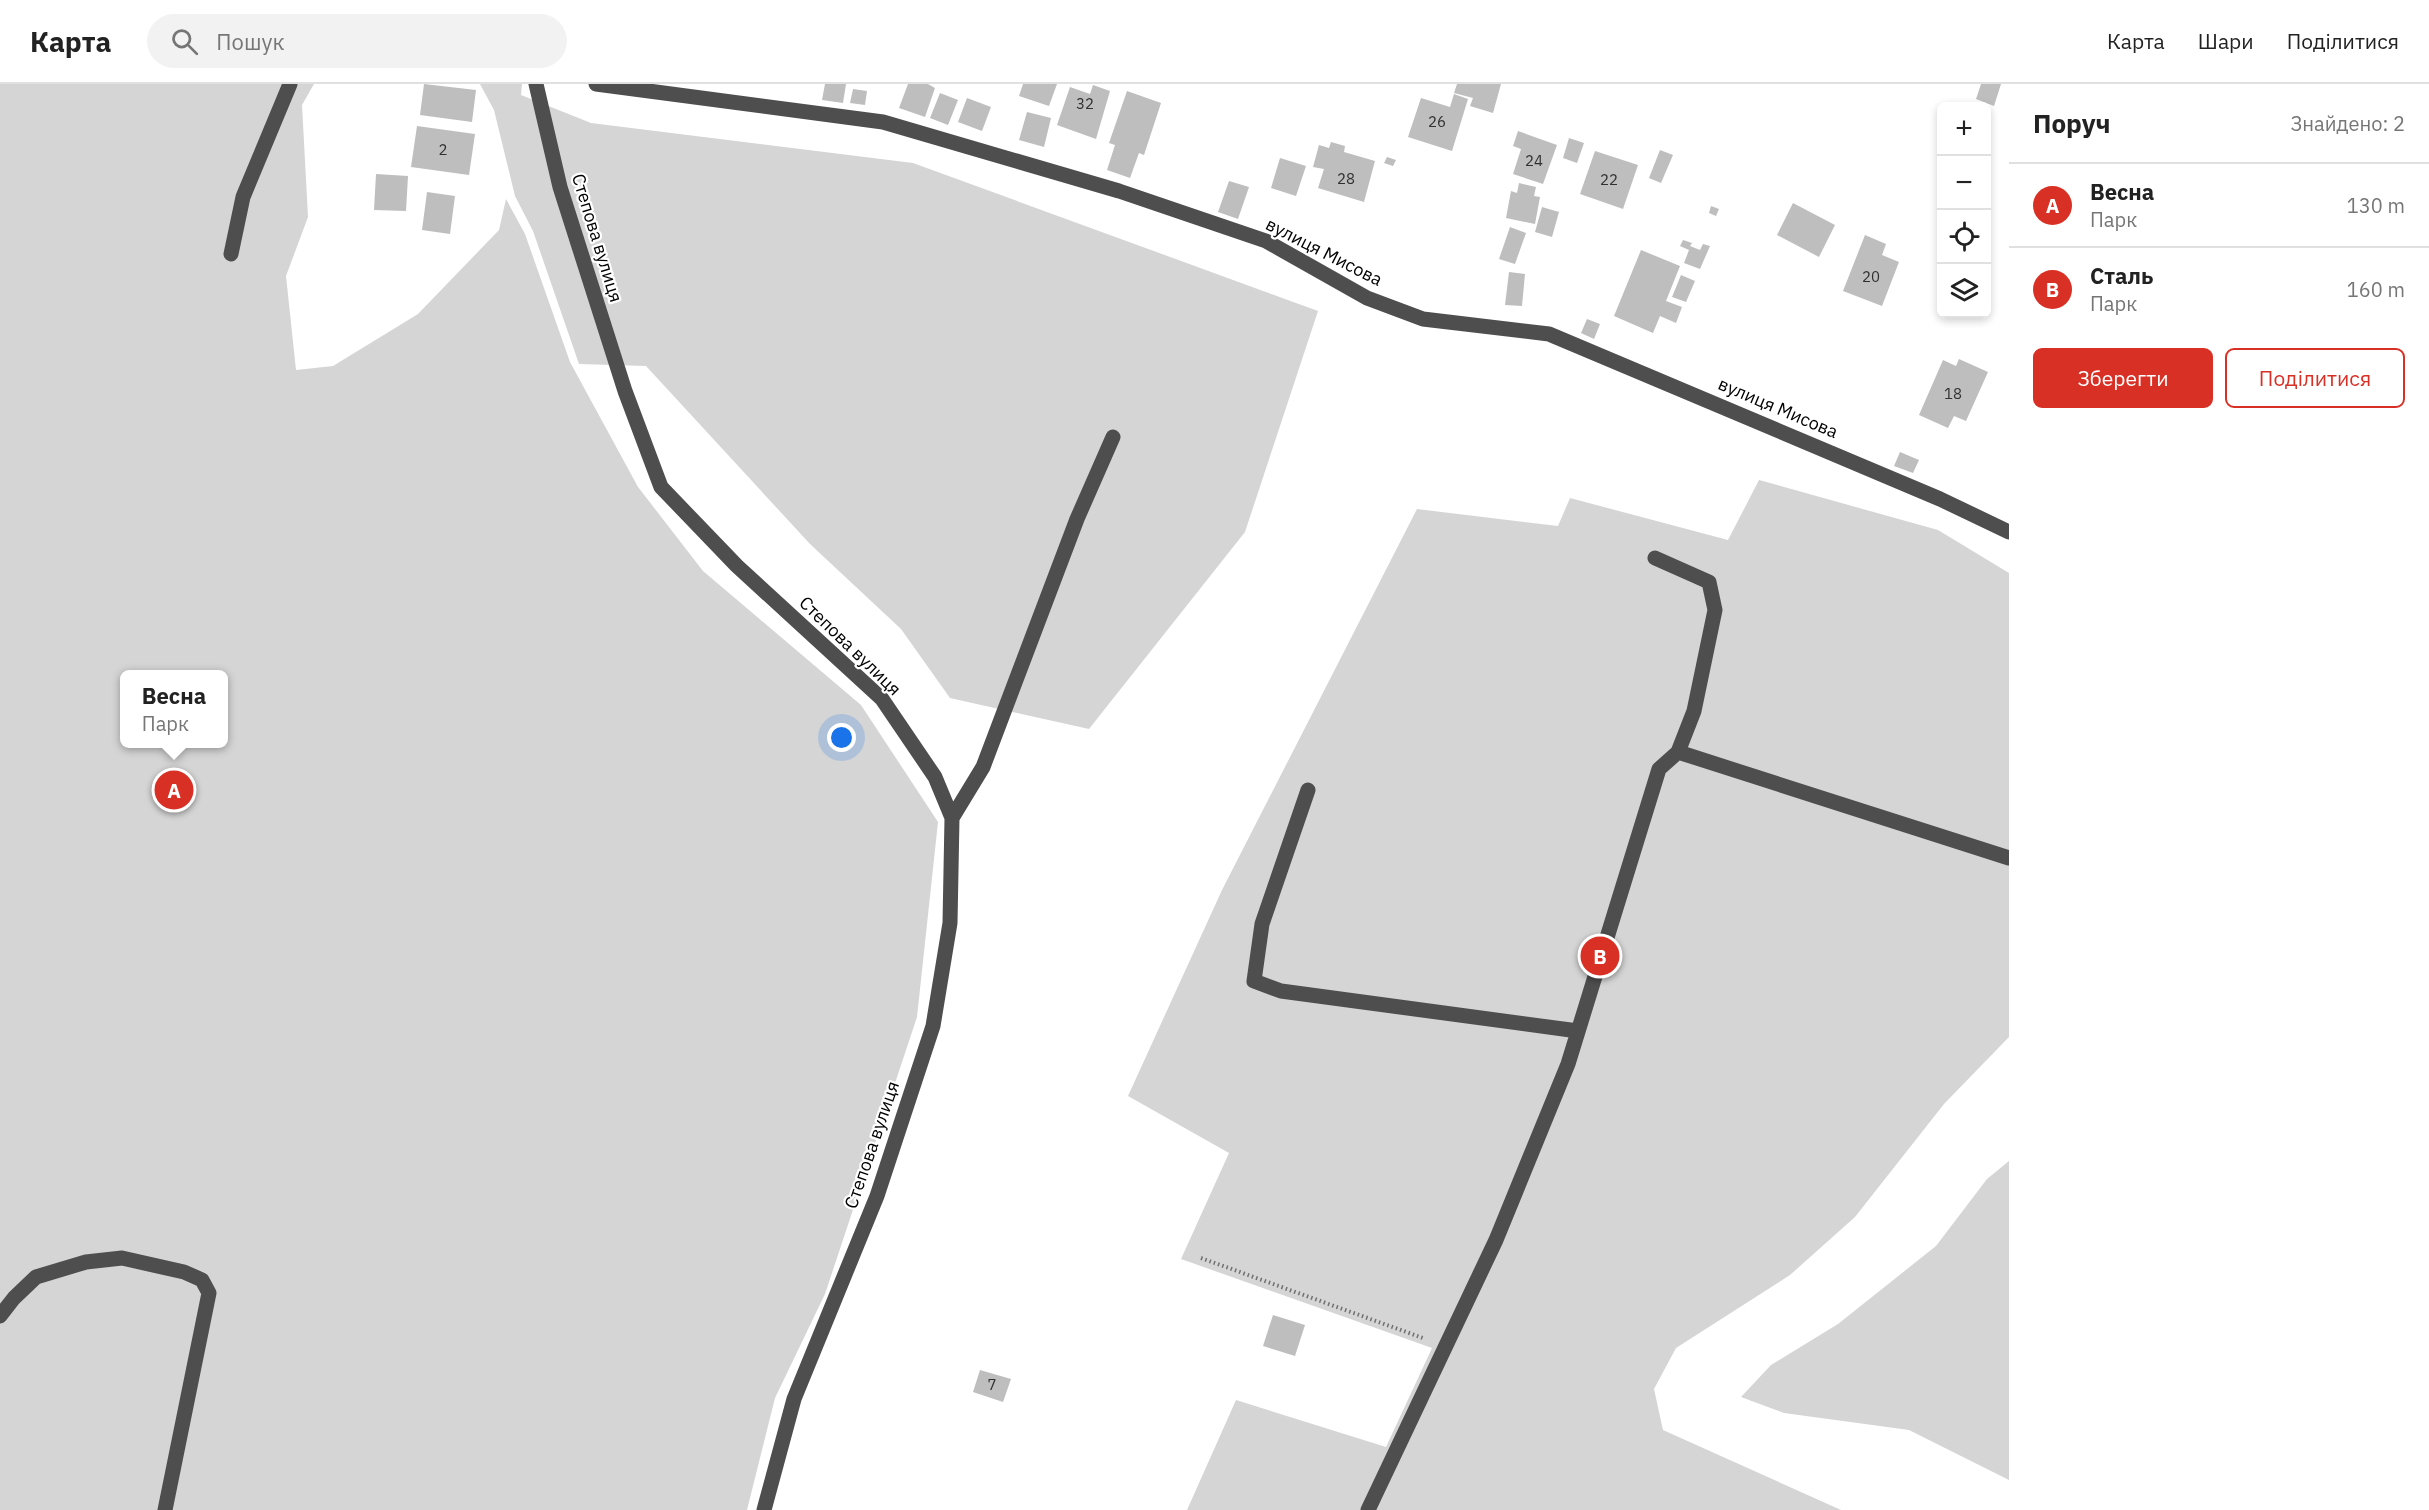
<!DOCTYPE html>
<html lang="uk">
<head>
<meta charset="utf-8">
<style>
	:root { --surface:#fff; --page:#f2f2f2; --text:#222; --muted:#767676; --line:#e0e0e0; --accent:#d93025 }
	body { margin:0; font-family:"IBM Plex Sans",sans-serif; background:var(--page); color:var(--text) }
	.controls { position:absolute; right:18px; top:18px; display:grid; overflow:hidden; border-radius:9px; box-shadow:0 3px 9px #0003 }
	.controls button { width:54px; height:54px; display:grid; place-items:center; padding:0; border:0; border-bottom:2px solid var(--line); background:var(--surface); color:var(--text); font:30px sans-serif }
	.you { position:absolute; left:842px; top:654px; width:21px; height:21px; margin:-15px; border:4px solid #fff; border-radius:50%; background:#1a73e8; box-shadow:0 0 0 9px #1a73e833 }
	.badge { display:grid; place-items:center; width:39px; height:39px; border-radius:50%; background:var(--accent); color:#fff; font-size:20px; font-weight:700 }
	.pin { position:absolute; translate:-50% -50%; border:3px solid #fff; box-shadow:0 2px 6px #0006 }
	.popup { position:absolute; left:120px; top:586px; width:108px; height:78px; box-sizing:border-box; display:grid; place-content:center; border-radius:9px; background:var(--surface); filter:drop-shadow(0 2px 4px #0005); font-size:20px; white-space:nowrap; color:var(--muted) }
	.popup b { font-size:22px; color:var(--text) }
	.popup::after { content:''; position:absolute; left:50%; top:100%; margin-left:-12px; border:12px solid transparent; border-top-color:var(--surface) }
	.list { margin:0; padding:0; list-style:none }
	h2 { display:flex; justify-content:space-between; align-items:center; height:78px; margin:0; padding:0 24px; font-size:26px }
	h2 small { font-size:20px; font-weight:400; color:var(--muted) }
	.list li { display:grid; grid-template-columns:39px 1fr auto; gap:18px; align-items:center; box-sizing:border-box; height:84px; padding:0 24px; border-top:2px solid var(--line) }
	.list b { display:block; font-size:22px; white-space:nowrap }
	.list p { margin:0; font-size:20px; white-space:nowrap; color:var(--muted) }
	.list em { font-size:20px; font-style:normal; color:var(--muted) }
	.actions { display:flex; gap:12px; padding:18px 24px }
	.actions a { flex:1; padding:14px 0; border:2px solid var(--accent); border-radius:9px; text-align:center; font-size:21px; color:var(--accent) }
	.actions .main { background:var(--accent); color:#fff }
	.icon { flex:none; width:33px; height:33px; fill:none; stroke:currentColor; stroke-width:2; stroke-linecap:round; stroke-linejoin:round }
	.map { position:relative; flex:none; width:2009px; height:1426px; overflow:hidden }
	header { display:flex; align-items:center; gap:36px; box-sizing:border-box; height:84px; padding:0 30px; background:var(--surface); border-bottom:2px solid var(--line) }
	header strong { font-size:28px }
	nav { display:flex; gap:33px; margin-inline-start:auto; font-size:21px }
	.search { width:420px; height:54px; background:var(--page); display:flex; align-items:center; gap:15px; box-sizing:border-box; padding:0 21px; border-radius:33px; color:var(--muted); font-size:22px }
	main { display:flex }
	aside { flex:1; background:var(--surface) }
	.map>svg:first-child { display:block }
</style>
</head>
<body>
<header>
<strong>Карта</strong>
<div class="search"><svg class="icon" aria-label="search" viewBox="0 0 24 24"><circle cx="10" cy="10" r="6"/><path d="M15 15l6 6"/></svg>Пошук</div>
<nav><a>Карта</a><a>Шари</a><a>Поділитися</a></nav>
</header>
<main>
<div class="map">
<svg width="2009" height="1426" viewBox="0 0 2009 1426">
	<rect width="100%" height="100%" fill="#fff"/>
	<!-- green -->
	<path fill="#d5d5d5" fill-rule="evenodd" d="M0,0H314L302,21L308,133L286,192L296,286L333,282L418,230L499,146L506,115L525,150L570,278L638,403L703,487L861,621L938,738L917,933L825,1210L775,1314L747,1426H0ZM124,590H224V660H124Z
		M480,0H522L521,11L591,39L913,79L1318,227L1245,448L1089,645L950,614L901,545L810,460L646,282L579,280L533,147L515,112L494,26Z
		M1759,396L1938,446L2009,489V953L1944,1020L1855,1133L1790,1191L1676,1264L1654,1305L1663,1346L1841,1426H1187L1236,1316L1386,1363L1432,1264L1181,1175L1229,1069L1128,1012L1222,806L1417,425L1558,442L1570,414L1728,456Z
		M2009,1077V1396L1909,1346L1784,1329L1741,1313L1771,1281L1838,1240L1936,1162L1987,1095Z"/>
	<!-- building -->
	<path fill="#bebebe" d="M424,0L476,6L472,38L420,31Z
		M825,0H846L843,19L822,16Z
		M908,0H928L935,4L925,33L899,24Z
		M1023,0H1057L1049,22L1019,12Z
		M1457,0H1501L1493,29L1470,22L1473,14L1454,9Z
		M1981,0H2001L1994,22L1976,15Z
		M1093,1L1110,7L1096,55L1057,41L1070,3L1090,10Z
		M853,5L867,7L865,21L850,19Z
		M1127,7L1161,19L1144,71L1139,69L1130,94L1107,86L1115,61L1109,59Z
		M940,9L958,16L948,41L930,34Z
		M1454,10L1468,15L1452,67L1408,53L1421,14L1450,23Z
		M967,14L991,23L982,47L958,38Z
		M1027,28L1051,34L1044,63L1019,56Z
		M417,42L475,50L469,91L411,83Z
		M1518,47L1557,61L1543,100L1513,90L1521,65L1513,62Z
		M1569,54L1584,59L1577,79L1563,74Z
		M1331,58L1345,62L1344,68L1375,77L1364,118L1318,104L1324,85L1313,83L1319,61L1329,64Z
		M1660,66L1673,71L1661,99L1649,94Z
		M1595,67L1638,81L1623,125L1580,110Z
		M1387,73L1396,76L1393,82L1384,79Z
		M1280,74L1306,82L1296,112L1271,104Z
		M376,90L408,92L406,127L374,126Z
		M1229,97L1249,103L1238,135L1218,128Z
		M1519,99L1536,103L1534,112L1540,113L1535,140L1506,134L1511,107L1517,109Z
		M427,108L455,112L450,150L422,146Z
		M1793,119L1835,141L1819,173L1777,151Z
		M1711,122L1719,125L1716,132L1709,129Z
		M1542,123L1559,128L1552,153L1535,148Z
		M1510,143L1526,149L1515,180L1499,175Z
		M1865,151L1886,160L1882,171L1899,178L1882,222L1843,207Z
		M1683,156L1692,159L1690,162L1700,166L1703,160L1710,162L1700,185L1684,179L1689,166L1680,162Z
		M1641,166L1680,182L1666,217L1682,223L1676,239L1660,232L1653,249L1614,232Z
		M1509,188L1525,190L1522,222L1505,221Z
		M1681,191L1695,197L1686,218L1672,213Z
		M1587,235L1600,240L1594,255L1581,249Z
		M1959,275L1988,288L1966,337L1954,332L1948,344L1919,331L1943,276L1956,282Z
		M1900,368L1919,376L1913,389L1894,382Z
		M1273,1231L1305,1241L1295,1272L1263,1262Z
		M980,1286L1011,1295L1003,1318L973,1308Z"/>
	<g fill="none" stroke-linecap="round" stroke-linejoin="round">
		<!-- path -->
		<path stroke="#707070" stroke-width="4" stroke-dasharray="1.5 3" stroke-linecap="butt" d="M1201,1174L1423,1254"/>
		<!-- minor -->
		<path stroke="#4e4e4e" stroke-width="15" d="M536,0L560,103L625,307L661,403L737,482L882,615L935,693L952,734L950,839L933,942L877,1112L794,1315L764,1426
			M596,0L883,38L1119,107L1266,157L1367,214L1423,235L1549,250L1940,415L2009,448
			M231,170L243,113L290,0
			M1655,474L1709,498L1715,526L1694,627L1678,668
			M1308,706L1262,840L1254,897L1281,907L1578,947
			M952,734L983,683L1077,435L1113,353
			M0,1232L14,1214L36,1193L86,1178L122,1174L184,1188L202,1196L209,1209L165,1426
			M1368,1426L1496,1156L1568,980L1659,685L1678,668L2009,774"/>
	</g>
	<g text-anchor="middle" stroke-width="4.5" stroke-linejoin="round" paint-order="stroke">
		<!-- number labels -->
		<g font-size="15" fill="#303030">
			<text x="1085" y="25">32</text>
			<text x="1437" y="43">26</text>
			<text x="443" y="71">2</text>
			<text x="1534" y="82">24</text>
			<text x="1346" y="100">28</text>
			<text x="1609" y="101">22</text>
			<text x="1871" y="198">20</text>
			<text x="1953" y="315">18</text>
			<text x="992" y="1306">7</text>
		</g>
		<!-- street labels -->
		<g font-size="18" fill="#000" stroke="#fff">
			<text transform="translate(597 154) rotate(73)" y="6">Степова вулиця</text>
			<text transform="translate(1324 168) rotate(27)" y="6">вулиця Мисова</text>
			<text transform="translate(1778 324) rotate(23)" y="6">вулиця Мисова</text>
			<text transform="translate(850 562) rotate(44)" y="6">Степова вулиця</text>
			<text transform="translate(872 1061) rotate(-71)" y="6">Степова вулиця</text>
		</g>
	</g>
</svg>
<div class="controls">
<button>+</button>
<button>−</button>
<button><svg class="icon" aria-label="locate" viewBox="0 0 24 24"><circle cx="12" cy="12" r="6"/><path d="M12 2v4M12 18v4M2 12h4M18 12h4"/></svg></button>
<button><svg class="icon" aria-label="layers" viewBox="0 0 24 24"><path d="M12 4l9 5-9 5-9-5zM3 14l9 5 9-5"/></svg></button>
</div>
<div class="you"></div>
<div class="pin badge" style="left:174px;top:706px">A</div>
<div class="popup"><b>Весна</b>Парк</div>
<div class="pin badge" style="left:1600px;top:872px">B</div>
</div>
<aside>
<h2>Поруч<small>Знайдено: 2</small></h2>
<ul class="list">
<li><span class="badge">A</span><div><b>Весна</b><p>Парк</p></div><em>130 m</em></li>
<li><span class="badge">B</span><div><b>Сталь</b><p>Парк</p></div><em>160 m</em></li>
</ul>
<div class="actions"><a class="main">Зберегти</a><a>Поділитися</a></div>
</aside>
</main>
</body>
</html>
